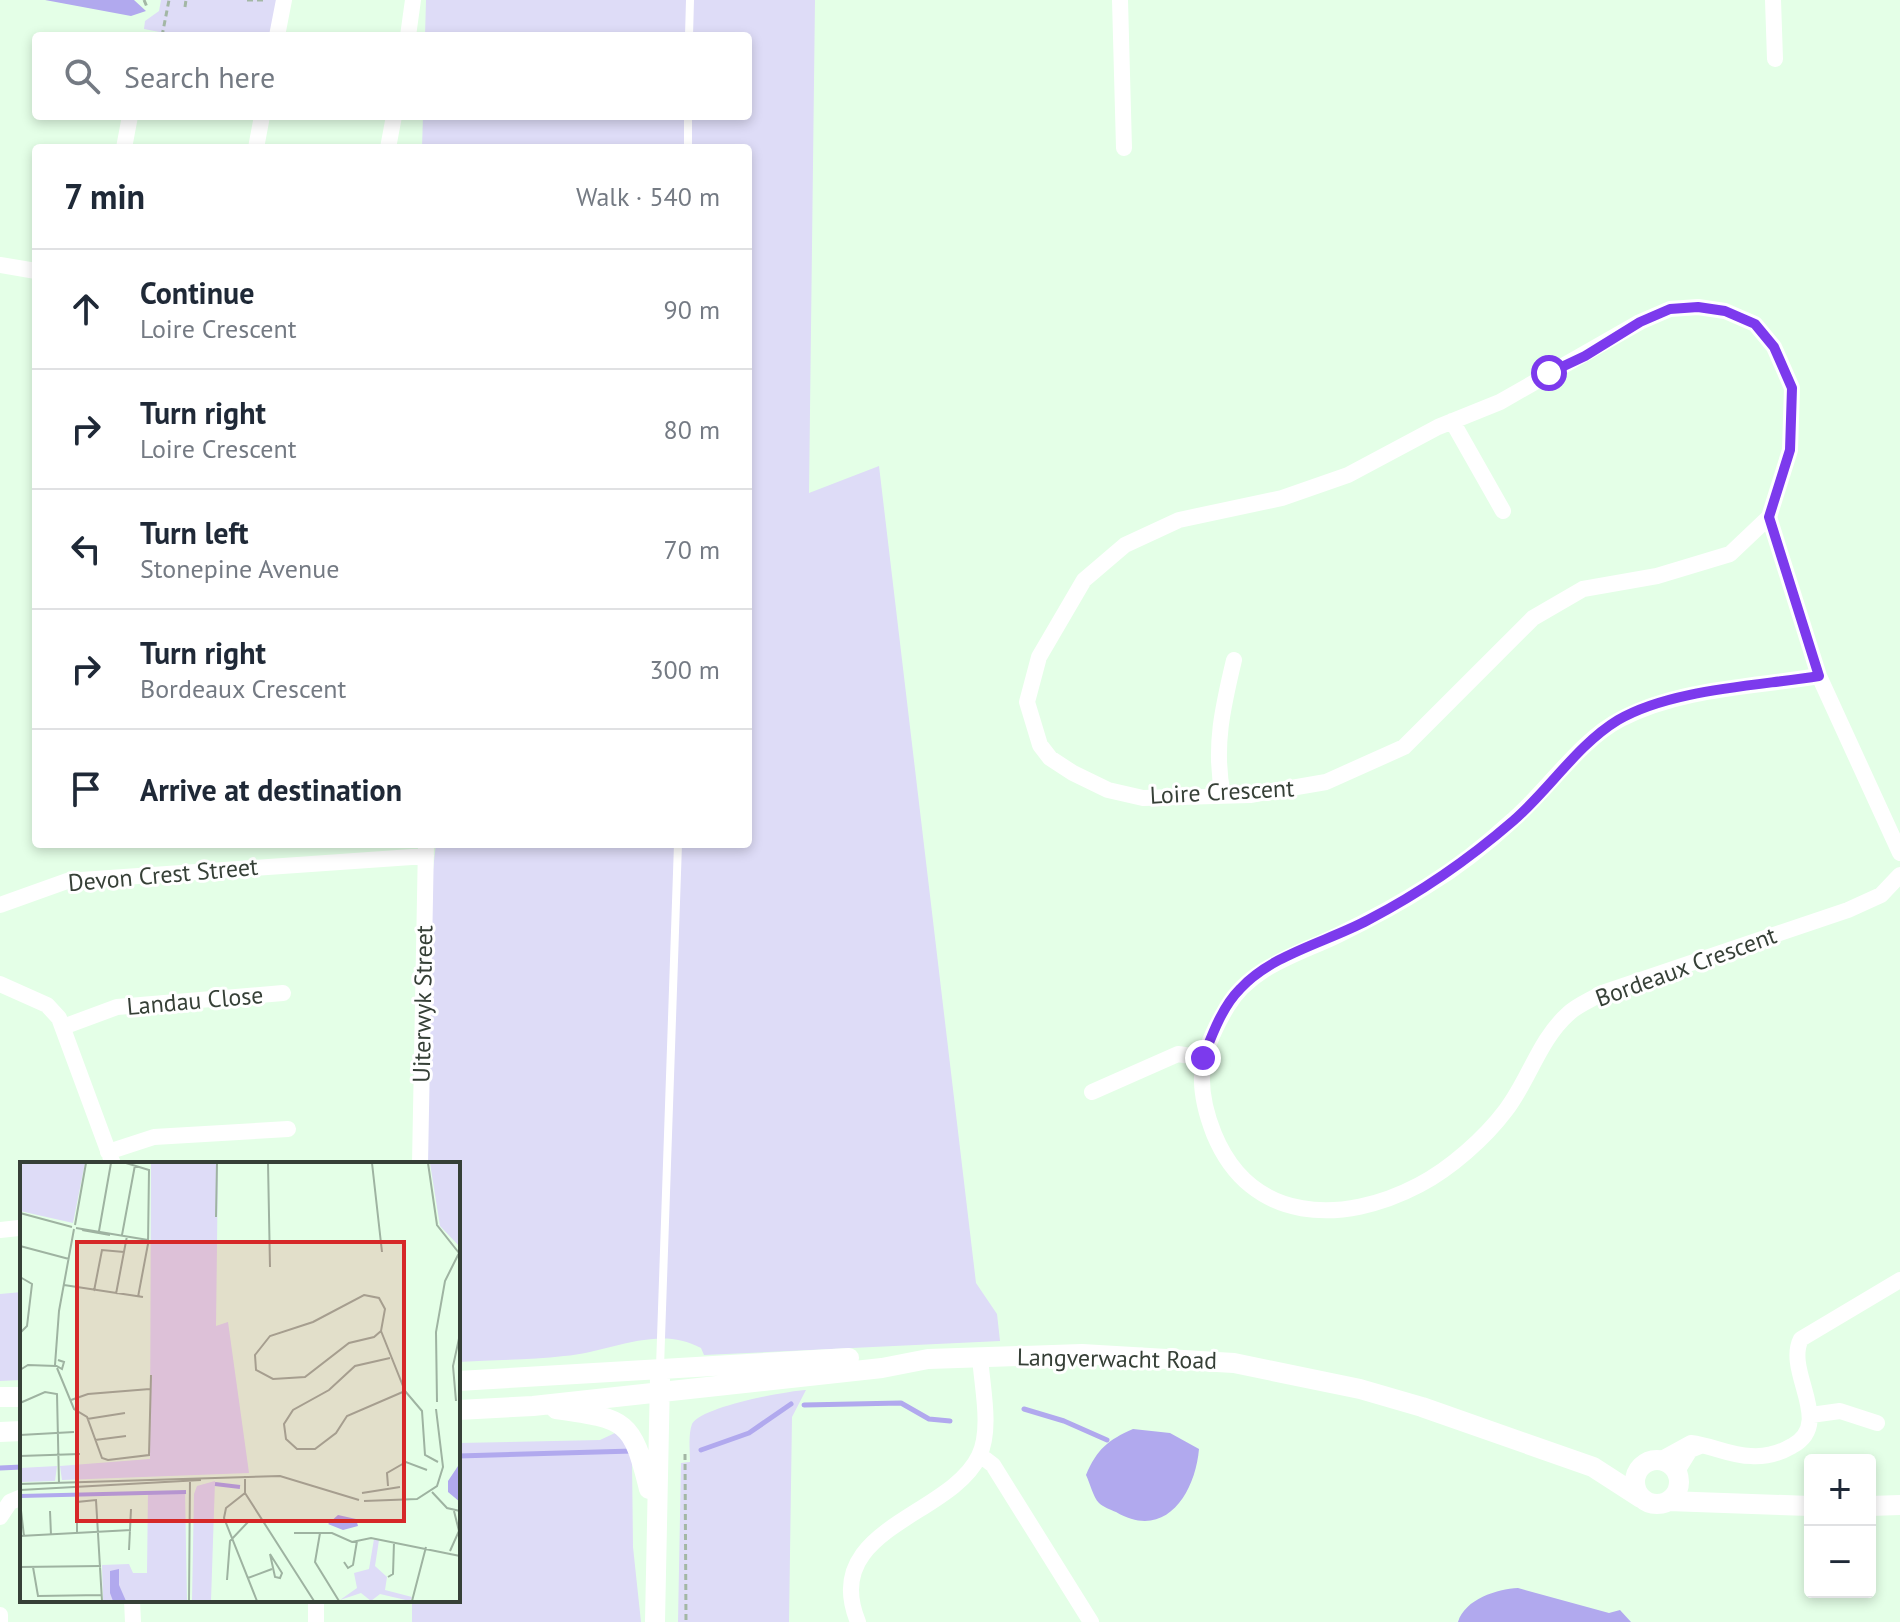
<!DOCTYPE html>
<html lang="en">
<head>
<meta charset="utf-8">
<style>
	:root { --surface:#fff; --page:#f6f6f7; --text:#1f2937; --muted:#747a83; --line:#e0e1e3 }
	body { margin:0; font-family:"PT Sans",sans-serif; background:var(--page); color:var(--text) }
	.controls { position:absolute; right:24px; bottom:24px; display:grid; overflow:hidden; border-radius:8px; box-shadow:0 4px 12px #0003 }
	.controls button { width:72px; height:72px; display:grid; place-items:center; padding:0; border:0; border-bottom:2px solid var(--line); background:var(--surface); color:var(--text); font:40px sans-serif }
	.stop { position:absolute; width:24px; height:24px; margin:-18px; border:6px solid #7c3aed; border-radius:50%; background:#fff }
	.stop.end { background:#7c3aed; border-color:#fff; box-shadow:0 2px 8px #0008 }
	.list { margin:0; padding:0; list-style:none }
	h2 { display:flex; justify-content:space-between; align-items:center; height:104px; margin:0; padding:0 32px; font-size:34px }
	h2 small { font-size:26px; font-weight:400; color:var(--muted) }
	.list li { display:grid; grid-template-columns:52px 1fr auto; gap:24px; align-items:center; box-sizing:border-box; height:120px; padding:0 32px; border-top:2px solid var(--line) }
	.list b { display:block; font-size:30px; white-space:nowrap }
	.list p { margin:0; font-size:26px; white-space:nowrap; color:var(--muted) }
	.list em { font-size:26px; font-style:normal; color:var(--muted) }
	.icon { flex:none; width:44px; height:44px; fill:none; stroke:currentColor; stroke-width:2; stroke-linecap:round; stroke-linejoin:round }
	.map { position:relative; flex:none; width:1900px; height:1622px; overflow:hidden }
	.search { position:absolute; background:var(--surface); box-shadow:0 4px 12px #0003; left:32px; top:32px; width:720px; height:88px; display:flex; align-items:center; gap:20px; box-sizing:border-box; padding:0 28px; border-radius:8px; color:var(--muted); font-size:30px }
	.panel { position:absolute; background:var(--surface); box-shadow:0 4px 12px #0003; left:32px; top:144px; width:720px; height:704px; border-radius:8px }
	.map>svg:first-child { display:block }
</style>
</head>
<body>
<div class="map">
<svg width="1900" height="1622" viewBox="0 0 1900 1622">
	<rect width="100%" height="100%" fill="#e4ffe7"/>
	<!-- green -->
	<path fill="#dedcf7" d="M161,0H277L270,36H180L144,29L145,21L159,11Z
		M426,0H815L809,493L879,466L976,1283L997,1314L1000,1341L704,1355L701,1348C658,1324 611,1352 564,1356C529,1360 493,1360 458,1362V1164H427L431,887L436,844H748V148H422L423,116H748V36H425Z
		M22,1292V1380L0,1381V1294Z
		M806,1390L792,1417L789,1622H678L681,1463L690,1462C690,1451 688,1435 692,1424C701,1407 786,1391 806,1390Z
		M615,1433L627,1445L632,1461L633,1547L641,1622H412V1600H458V1443L600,1440Z"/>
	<!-- water -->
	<path fill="#b1a9ee" d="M45,0H134L146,11L131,16Z
		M1133,1429L1170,1433L1199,1449C1195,1494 1165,1541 1116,1512C1111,1510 1103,1507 1099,1503C1093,1497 1090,1483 1086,1475C1097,1449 1108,1440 1133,1429Z
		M1518,1588L1609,1613L1620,1610L1631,1622H1458C1465,1599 1497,1589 1518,1588Z"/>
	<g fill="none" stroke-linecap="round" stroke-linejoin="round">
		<!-- stream -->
		<path stroke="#b1a9ee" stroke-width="5" d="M804,1405L901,1403L929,1419L950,1421
			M1024,1409L1064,1421L1107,1440
			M701,1450L749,1433L791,1404
			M458,1456L633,1451
			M0,1468L22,1467"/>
		<!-- path -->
		<path stroke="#a3b7a5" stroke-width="3" stroke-dasharray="6 4" stroke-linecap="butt" d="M144,0L147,7
			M247,0H263
			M185,7L186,0
			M162,36L169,0
			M685,1454L686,1622"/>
		<!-- service -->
		<path stroke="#fff" stroke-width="8" d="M689,36L690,0
			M688,148V116
			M660,1367L678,844"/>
		<!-- minor -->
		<path stroke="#fff" stroke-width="16" d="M1120,0L1124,148
			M1773,0L1775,59
			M277,36L284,0
			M408,36L413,0
			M124,148L130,116
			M256,148L262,116
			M388,148L394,116
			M0,265L36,271
			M1698,307L1725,311L1755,324L1774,347L1792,388L1790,450L1769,517L1730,554L1657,576L1583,589L1533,618L1404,747L1326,782L1250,795L1143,798L1108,790L1073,773L1050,758L1040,745L1027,702L1039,657L1084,580L1125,545L1179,520L1282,498L1348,475L1438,427L1500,402L1640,322L1670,309Z
			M1452,421L1503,511
			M1769,517L1819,676L1900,853
			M1819,676C1754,687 1680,688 1621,719C1580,740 1548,790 1513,820C1487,844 1458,867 1427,886C1399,904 1369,920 1338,935C1299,954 1251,966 1227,1007C1199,1054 1194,1083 1214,1134C1251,1224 1343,1225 1419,1185C1450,1169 1485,1138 1506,1110C1529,1080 1539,1040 1568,1014C1577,1005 1591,1000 1602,993L1848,910L1881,895L1900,875
			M1223,795C1213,748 1223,706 1234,660
			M0,905L67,881L426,856
			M0,984L47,1005L59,1018L113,1164
			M63,1027L117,1007L283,993
			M1092,1092L1178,1054L1203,1058
			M108,1152L154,1137L288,1129
			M420,1164L426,844
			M0,1230L19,1228
			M1811,1415L1840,1411L1877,1423
			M980,1455L993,1465L1091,1622
			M1660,1460L1691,1443C1711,1445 1730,1456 1751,1456C1765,1457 1780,1453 1792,1446C1835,1423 1784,1372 1801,1339L1900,1280
			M1677,1471L1690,1450L1700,1446
			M0,1517L10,1502L22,1497
			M132,1600L133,1622
			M0,1615V1622
			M316,1622V1600
			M858,1622C819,1528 950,1517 979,1456C992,1429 982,1387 980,1357"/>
		<!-- tertiary -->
		<path stroke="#fff" stroke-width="20" d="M458,1381L849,1358
			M0,1397H22
			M556,1409C627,1419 632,1420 649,1489
			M458,1410L533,1406L882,1368L928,1359L1082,1354L1234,1363L1360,1389L1422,1407L1593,1467L1641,1498
			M0,1432L22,1431
			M1635 1482a22 22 0 1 1 44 0a22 22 0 1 1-44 0Z
			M1668,1501L1810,1506
			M1870,1506L1900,1505
			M655,1622L660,1378"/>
	</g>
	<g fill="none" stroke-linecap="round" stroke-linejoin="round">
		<!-- route -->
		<path stroke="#7c3aed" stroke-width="10" d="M1203,1058C1212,1035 1222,1007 1240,989C1272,954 1327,942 1368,920C1420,893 1469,859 1513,821C1549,790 1577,745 1618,720C1671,689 1757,686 1819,676L1769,517L1790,450L1792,388L1774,347L1755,324L1725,311L1698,307L1670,309L1640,322L1585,356L1549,373"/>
	</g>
	<g text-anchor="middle" stroke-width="6" stroke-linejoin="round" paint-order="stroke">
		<!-- street labels -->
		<g font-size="24" fill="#364037" stroke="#fff">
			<text transform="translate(1222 792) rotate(-3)" y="8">Loire Crescent</text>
			<text transform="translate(163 875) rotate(-5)" y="8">Devon Crest Street</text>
			<text transform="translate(1686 967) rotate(-20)" y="8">Bordeaux Crescent</text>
			<text transform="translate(195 1001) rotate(-5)" y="8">Landau Close</text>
			<text transform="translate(423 1004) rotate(-89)" y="8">Uiterwyk Street</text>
			<text transform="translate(1117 1359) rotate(1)" y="8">Langverwacht Road</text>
		</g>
	</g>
	<!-- overview -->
	<g transform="translate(20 1162)">
		<rect width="440" height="440" fill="#e4ffe7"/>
		<path d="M0,1H65L53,61L0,49ZM131,1H198L196,164L208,160L229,311L42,318L40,304L130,297ZM410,1H440V85L420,64ZM37,304L35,319L0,320V306ZM195,319L191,439H172L174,332L177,324ZM128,329H165L167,439H83L82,403L109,402L113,411H127ZM354,377L359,378L355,404L367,415L365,428L392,435L390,439L360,432L351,439L341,431L320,438L337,426L334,411L349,407Z" fill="#dedcf7"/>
		<path d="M440,301V340L428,330V319ZM318,353L336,357L338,364L323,368L308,362ZM99,407V423L106,439H93L90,431V409Z" fill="#b1a9ee"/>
		<path fill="none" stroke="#b1a9ee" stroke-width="4" d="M195,322L220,325M0,334L166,330"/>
		<path fill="none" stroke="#9eb3a1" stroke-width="2" d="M106,1L129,8L128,82L118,135M248,1L250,105M352,1L362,90M408,1L417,63L439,91M0,51L52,65M196,55L197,1M55,63L66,1M56,66L128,78M62,68L90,73M79,69L91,1M102,73L115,3M0,84L49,97M0,115L12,122L7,164L0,171M44,123L123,135M74,129L82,88L104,90M96,132L107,74M344,133L359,136L365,147L361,169L354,175L329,181L285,215L253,217L236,208L235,193L250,174L293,160ZM361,169L385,229L402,249L405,293L418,300M370,196L335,204L309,228L273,248L264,262L266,277L277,287H295L316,271L327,254L385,229M38,198L44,200L42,207L35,203L39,149L54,67M37,206L54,247L67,255L82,296L88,298L129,293L131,213M0,208L8,203L36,204M51,238L68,232L130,227M436,239L433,204L440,172M417,240L416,170L425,119L440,89M0,241L25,230L37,232L39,322M67,257L105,251M0,273L54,270M75,278L106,274M0,294L60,292M225,314V331L206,346L204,356L237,439M0,322L260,314L339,338M368,324L367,311L386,300L407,308M0,328L181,318M412,330L427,346L440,349M225,331L294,439M342,331L380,325M344,339L397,337L417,324L423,305L416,247M0,340L4,374M30,349L31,373M274,371H312L332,380L351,376L440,394M300,371L295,400L319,439M57,372V340L76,338L82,439M0,374L111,368M109,388L111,347M430,389L439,369L434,349M250,392L262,411L260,416L255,415ZM324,400L328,406L333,403L337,379M0,405L81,404M13,405L18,434L82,433M368,415L373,412L374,380M228,416L252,407M207,418L210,379L228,360M169,439L170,316M392,439L406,385"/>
		<path fill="#d62828" fill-opacity="0.15" stroke="#d62828" stroke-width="4" d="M57,80H384V359H57Z"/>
		<rect width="440" height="440" fill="none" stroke="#364037" stroke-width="4"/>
	</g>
</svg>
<div class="controls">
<button>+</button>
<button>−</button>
</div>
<div class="stop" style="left:1549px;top:373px"></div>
<div class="stop end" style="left:1203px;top:1058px"></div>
<div class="search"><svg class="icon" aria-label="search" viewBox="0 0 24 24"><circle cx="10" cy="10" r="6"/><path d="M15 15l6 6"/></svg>Search here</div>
<section class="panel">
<h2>7 min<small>Walk · 540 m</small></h2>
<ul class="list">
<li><svg class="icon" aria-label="ahead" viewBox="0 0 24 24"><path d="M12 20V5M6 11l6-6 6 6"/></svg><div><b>Continue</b><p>Loire Crescent</p></div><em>90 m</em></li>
<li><svg class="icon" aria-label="right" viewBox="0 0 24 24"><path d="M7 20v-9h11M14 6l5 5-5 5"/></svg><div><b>Turn right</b><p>Loire Crescent</p></div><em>80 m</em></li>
<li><svg class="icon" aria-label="left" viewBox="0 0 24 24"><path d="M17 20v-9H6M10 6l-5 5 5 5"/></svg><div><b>Turn left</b><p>Stonepine Avenue</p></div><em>70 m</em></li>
<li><svg class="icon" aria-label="right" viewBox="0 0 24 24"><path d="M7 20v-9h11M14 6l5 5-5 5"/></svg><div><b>Turn right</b><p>Bordeaux Crescent</p></div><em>300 m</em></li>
<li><svg class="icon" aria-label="arrive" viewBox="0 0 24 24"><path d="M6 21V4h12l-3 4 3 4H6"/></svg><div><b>Arrive at destination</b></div></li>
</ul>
</section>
</div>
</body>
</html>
